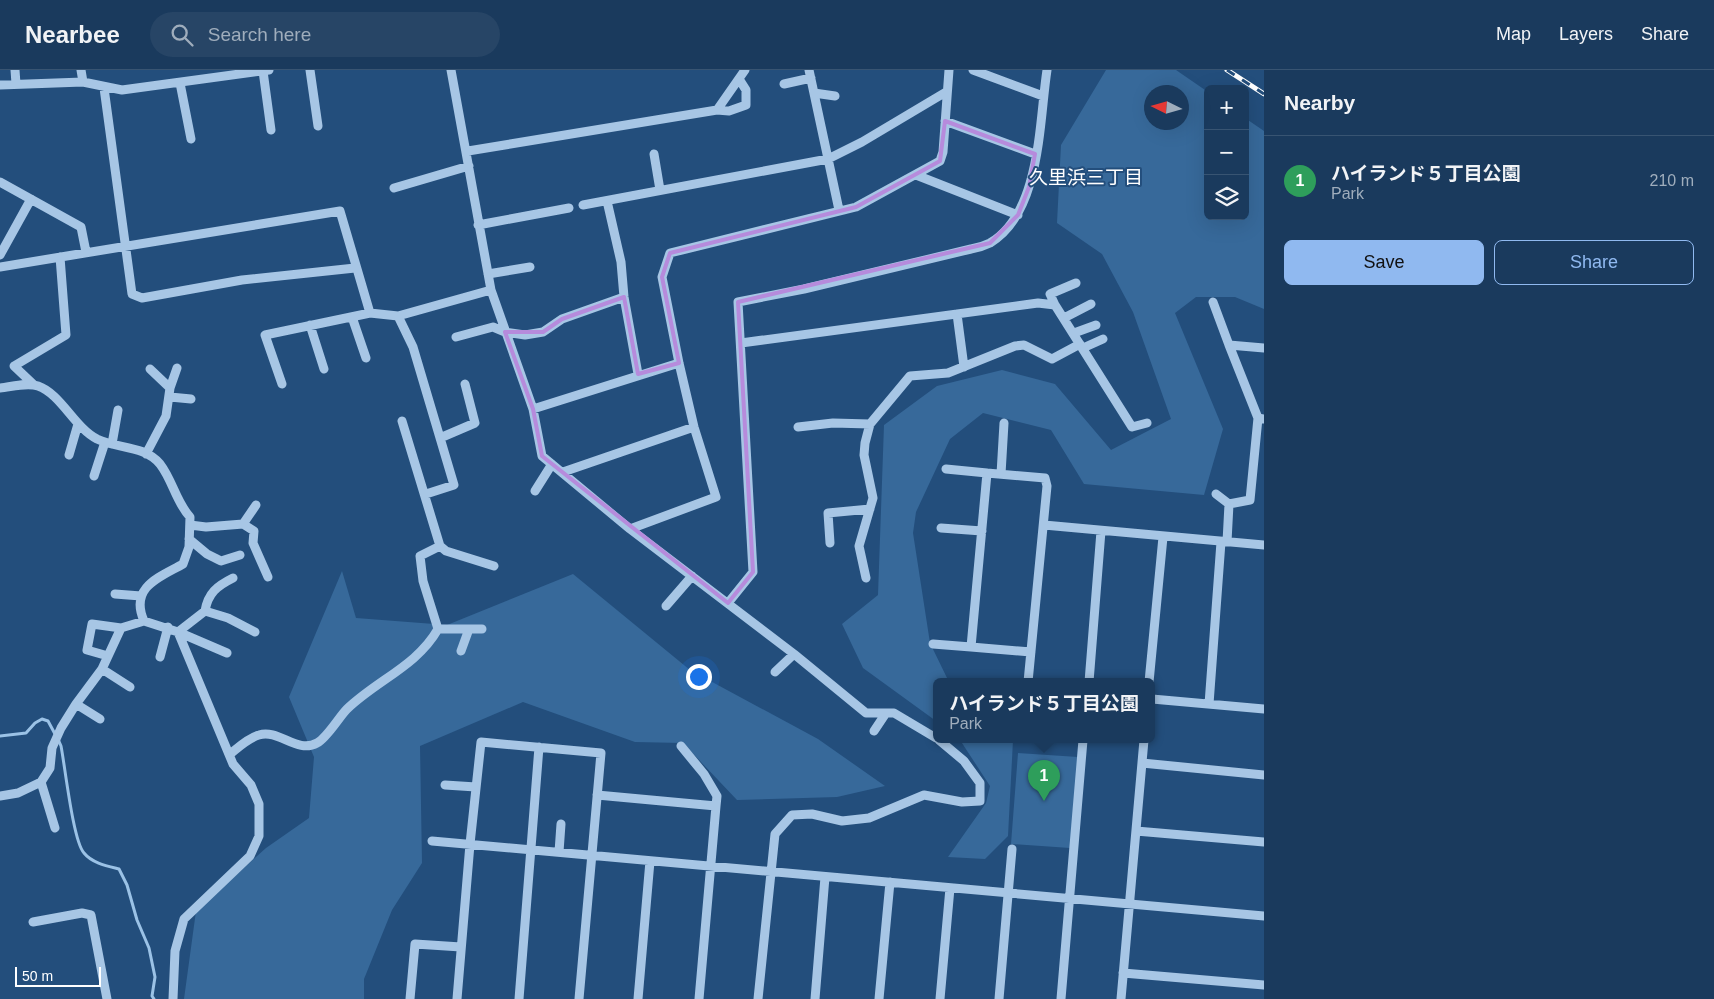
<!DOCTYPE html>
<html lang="en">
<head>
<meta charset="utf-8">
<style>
	:root { --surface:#1a3a5d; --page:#274566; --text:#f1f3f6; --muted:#9fadbc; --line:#385472; --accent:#90b9f0 }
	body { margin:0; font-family:Arial,"Noto Sans JP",sans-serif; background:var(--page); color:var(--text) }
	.controls { position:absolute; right:15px; top:15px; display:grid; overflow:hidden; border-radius:8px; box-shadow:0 5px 20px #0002 }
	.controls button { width:45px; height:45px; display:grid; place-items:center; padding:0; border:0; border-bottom:1px solid var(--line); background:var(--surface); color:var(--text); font:25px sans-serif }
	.compass { position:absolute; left:1144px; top:15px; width:45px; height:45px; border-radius:50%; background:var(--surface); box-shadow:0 5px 20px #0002; rotate:275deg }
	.scale { position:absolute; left:15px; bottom:12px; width:86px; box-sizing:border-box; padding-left:5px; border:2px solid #fff; border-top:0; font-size:14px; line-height:18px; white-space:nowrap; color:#fff; -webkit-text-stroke:4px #234e7c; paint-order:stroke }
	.you { position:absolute; left:698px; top:606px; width:18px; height:18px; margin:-12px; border:4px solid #fff; border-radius:50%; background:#1a73e8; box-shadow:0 0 0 8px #1a73e833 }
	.badge { display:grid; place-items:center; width:32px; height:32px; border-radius:50%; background:var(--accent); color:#fff; font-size:16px; font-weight:700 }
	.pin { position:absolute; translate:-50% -41px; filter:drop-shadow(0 1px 2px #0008) }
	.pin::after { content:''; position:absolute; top:26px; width:18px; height:15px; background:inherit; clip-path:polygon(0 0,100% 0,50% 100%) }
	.popup { position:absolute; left:933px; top:608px; width:222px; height:65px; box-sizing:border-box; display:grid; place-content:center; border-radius:8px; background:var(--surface); filter:drop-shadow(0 1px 4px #0005); font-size:16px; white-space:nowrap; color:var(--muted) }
	.popup b { font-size:19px; color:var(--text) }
	.popup::after { content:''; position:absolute; left:50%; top:100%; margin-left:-10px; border:10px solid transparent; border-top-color:var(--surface) }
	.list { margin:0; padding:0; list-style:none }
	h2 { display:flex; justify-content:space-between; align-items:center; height:65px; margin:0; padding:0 20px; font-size:21px }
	h2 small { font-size:16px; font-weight:400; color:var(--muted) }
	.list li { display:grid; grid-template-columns:32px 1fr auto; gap:15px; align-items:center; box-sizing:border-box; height:90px; padding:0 20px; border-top:1px solid var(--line) }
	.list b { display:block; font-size:19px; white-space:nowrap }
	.list p { margin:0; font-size:16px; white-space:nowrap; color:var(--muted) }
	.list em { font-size:16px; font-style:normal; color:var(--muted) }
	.actions { display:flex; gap:10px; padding:15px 20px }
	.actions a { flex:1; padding:11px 0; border:1px solid var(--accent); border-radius:8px; text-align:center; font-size:18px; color:var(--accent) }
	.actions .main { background:var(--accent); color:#111 }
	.icon { flex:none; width:28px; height:28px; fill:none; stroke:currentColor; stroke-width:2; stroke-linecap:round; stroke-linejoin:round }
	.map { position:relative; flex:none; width:1264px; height:929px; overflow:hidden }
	header { display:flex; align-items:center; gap:30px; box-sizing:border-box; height:70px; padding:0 25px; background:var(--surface); border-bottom:1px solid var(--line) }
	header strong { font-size:24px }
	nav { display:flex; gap:28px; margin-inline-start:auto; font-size:18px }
	.search { width:350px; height:45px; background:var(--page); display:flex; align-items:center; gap:12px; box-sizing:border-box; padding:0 18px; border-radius:28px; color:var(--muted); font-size:19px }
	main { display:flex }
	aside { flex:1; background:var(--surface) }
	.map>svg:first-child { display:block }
</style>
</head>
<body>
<header>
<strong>Nearbee</strong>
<div class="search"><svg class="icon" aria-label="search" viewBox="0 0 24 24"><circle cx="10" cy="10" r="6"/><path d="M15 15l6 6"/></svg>Search here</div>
<nav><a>Map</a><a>Layers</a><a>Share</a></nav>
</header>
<main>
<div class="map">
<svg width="1264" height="929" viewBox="0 0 1264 929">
	<rect width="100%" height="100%" fill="#234e7c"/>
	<!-- green -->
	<path fill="#37699a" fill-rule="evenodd" d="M1106,0H1176L1208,22V146H1245V48L1264,61V239L1235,227H1196L1175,243L1223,359L1204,425L1084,414L1051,360L983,343L950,369L916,442L913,463L930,573L948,610L959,612H936V651L863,598L842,554L878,525L884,355L937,316L1002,300L1055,314L1111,380L1171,349L1133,242L1102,184L1057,153L1061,75ZM1152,22H1182V52H1152Z
		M342,501L356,548L447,555L573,504L690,600L818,669L885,716L837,727L737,730L683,673L635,672L523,632L420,676L422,793L392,840L364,909V929H184L196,841L266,778L309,748L314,687L289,627Z
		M960,670H1013L1008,766L985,789L948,787L986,733L990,716Z
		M1018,683L1078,687L1070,778L1011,774Z"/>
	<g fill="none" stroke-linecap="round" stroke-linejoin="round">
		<!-- stream -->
		<path stroke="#9bc2e6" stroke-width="3" d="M0,666L26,663L35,653L42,649L48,651L55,664
			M58,669L61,676C65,696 73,771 84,783C92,793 107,796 119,799L127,815L137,850L149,878L155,907L152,926L154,929"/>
		<!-- minor -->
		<path stroke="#a7c6e5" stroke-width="9" d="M15,0L16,14
			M81,0L83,12
			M310,0L318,56
			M451,0L491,220L533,339L542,386L630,459L794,584L866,643H894L936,668
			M809,0L839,140
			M973,0L1043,26
			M263,1L271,60
			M180,13L191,69
			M784,14L811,8
			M0,15L83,12L122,20L269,0
			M104,18L132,224L142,228L242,210L355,198
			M814,23L835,26
			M717,40L729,41L746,35V20L739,9
			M945,51L1035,84
			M468,81L717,40L745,0
			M654,84L660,120
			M916,105L1018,145
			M0,112L81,157L86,182
			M394,118L469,96
			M607,131L621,192L624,227L638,304
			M583,135L828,89L862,72L946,22
			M478,155L569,138
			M0,185L31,129
			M0,197L340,141L370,243
			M488,204L530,197
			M1213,232L1229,275
			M1055,235L1050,224L1076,213
			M957,244L964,297
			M398,246L413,277L454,415L426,424
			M352,247L366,288
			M1064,248L1091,234
			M310,255L324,299
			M1074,263L1096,255
			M456,267L493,257L505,262L525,265L543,262L562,249L624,227
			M741,273L1038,233L1055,235L1132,357L1147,353
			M1083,278L1103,269
			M1264,278L1229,275L1258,348L1264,349
			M150,299L170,318
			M33,314L14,296L66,265L60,187
			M282,314L265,265L370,243L398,246L491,220
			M0,318C11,317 27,312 38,316C61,324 74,357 97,369C118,379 144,375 160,394C173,411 176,432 190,447L189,477L183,494C160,507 129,517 144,551L178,562L233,694L251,715L259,734V766L250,786L184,849L175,881L173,929
			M170,327L191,329
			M533,339L679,293
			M402,351L440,476L446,481L494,496
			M798,357L833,353L870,354
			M440,368L475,353L465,314
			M112,374L118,340
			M146,384L166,346L170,318L177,298
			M69,385L78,354
			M946,399L987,403
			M563,402L694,357
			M1001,404L1004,353
			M94,406L105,372
			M535,421L552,394
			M1216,424L1229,434L1227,472
			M1229,434L1250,430L1258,348
			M243,454L256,435
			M190,455L206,457L243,454L254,461L253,473L268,507
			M1044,455L1264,475
			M941,458L982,461
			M630,459L716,427L694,357L679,293L662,207L670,183L856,137L940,91L943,82L949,0
			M189,469L207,484L221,491L240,485
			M830,473L828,443L870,439
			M866,508L859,476L873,428L864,385L865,373L870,354L910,306L948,303L1015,276L1024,275L1052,289L1080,274
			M115,524L141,526
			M728,533L753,502L738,232L804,219L971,179C977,178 984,176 990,173C1041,143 1039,52 1047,0
			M666,536L692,506
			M205,541C208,523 217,516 233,508
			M438,559H482
			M178,562L205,541L228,548L255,562
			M178,562L227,583
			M933,574L971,577
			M461,581L469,559
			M108,586L87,580L92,554L121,558
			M160,587L168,557
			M102,599L130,617
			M775,602L794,584
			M1028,612L1047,416L1045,408L987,403L971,577L1031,582
			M1089,612L1101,461
			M1149,612L1163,467
			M1152,629L1264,639
			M76,634L100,649
			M1209,634L1221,472
			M874,661L886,643
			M681,676L704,704L717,726L716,736
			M230,684C239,677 248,668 259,665C279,659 297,684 317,673C327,668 339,647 347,639C377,610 417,596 438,559L423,511L420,486L440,476
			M1142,693L1264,705
			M41,712L55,758
			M445,715L476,717
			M597,725L716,736L699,929
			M0,726L18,723L41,712L50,698L52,678L61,658L76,634L102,599L121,558L144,551
			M1136,761L1264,772
			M432,771L1264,846
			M559,782L561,754
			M33,852L82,843L91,845L107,929
			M1123,903L1264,915
			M410,929L415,874L461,877
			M457,929L470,774L481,672L601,683L579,929
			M519,929L539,677
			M638,929L650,791
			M758,929L775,764L792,745L812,744L842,751L869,748L924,725L962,732L980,731V713L964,691L939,670
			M815,929L825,807
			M879,929L890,812
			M940,929L950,818
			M999,929L1012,779
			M1061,929L1083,670
			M1121,929L1144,670"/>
		<defs>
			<path id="rail" d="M1227,0L1264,24"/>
		</defs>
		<!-- rail casing -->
		<use href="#rail" stroke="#fff" stroke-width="5"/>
		<!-- rail -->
		<use href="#rail" stroke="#234e7c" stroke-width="3" stroke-dasharray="9" stroke-linecap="butt"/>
	</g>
	<!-- marked area -->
	<path fill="none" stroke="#b68bdc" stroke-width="4" stroke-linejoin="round" d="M945,51L1035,84L1029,117L1018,145L990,173L738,232L753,502L728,533L542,386L533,339L505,262H543L562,249L624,227L638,304L679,293L662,207L670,183L856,137L940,91Z"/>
	<g text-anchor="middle" stroke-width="4" stroke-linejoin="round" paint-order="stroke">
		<!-- neighbourhood labels -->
		<g font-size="19" fill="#fff" stroke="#234e7c">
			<text x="1086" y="114">久里浜三丁目</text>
		</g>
	</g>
</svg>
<div class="controls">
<button>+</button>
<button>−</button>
<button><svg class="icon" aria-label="layers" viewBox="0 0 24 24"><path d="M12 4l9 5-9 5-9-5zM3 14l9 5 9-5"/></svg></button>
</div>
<svg class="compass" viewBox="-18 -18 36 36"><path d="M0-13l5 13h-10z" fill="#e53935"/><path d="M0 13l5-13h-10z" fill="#9fadbc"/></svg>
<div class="scale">50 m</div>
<div class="you"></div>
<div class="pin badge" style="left:1044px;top:731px;background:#2e9e5b">1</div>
<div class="popup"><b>ハイランド５丁目公園</b>Park</div>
</div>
<aside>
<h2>Nearby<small></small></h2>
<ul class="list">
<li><span class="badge" style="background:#2e9e5b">1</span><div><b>ハイランド５丁目公園</b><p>Park</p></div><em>210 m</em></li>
</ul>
<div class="actions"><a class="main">Save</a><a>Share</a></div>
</aside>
</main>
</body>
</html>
